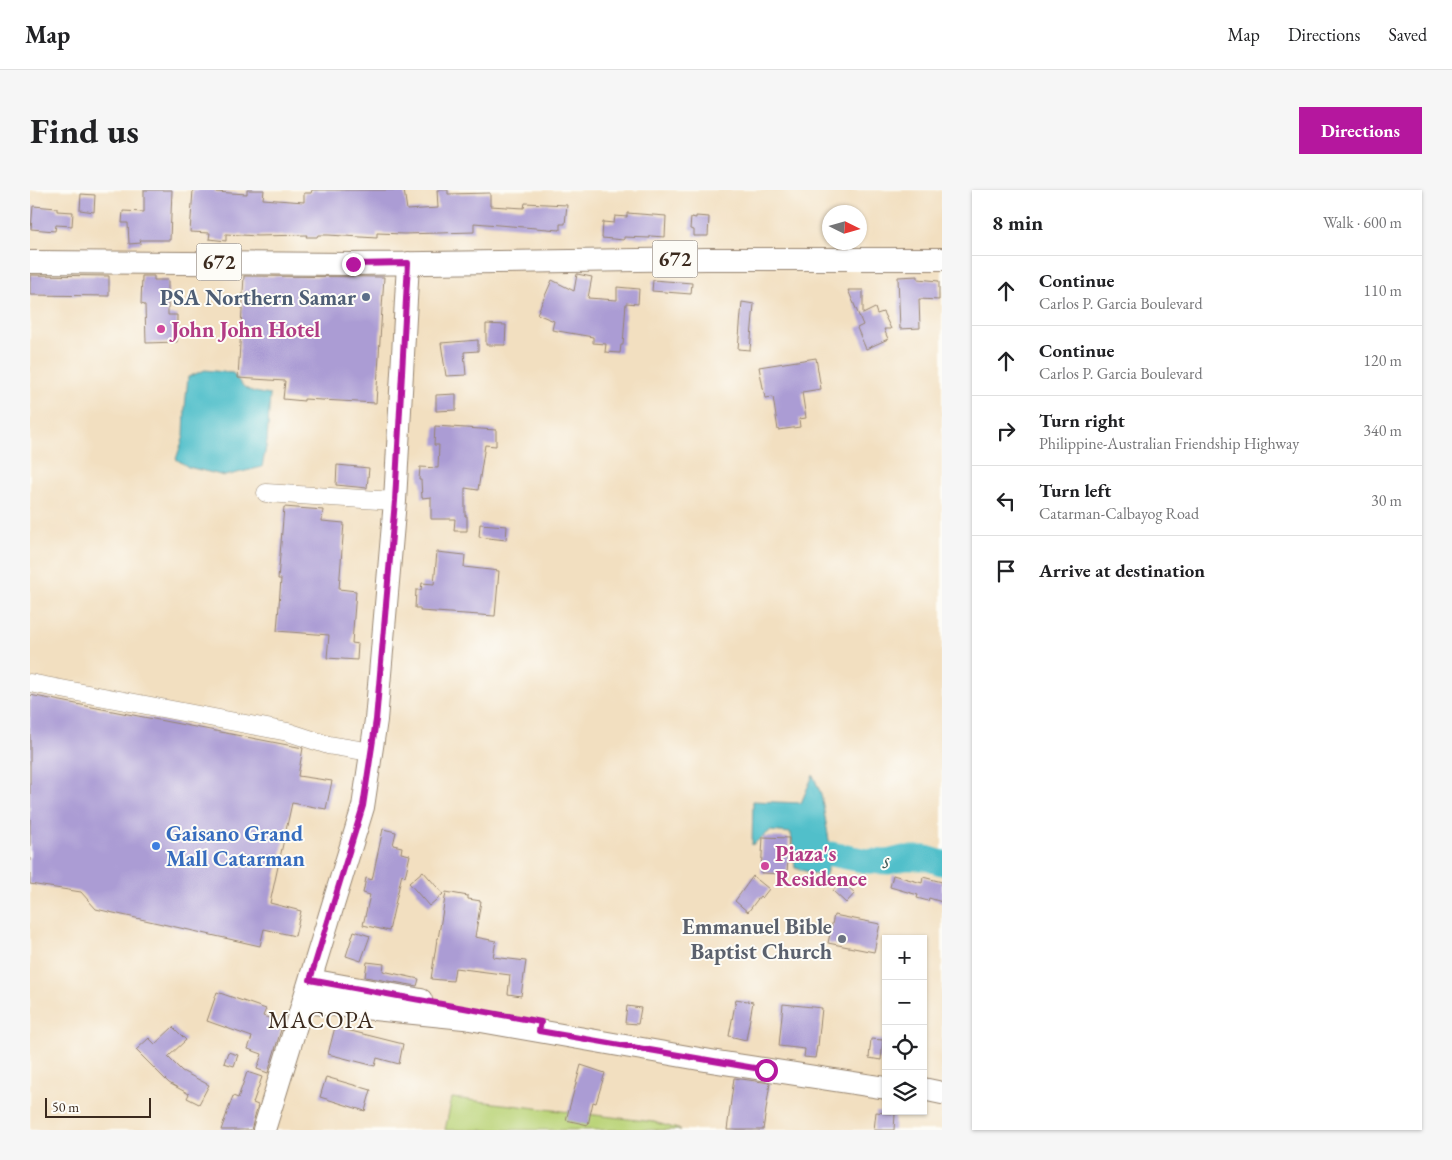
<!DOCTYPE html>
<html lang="en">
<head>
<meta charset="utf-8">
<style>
	:root { --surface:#fff; --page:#f6f6f6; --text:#202124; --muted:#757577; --line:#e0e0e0; --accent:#b5179e }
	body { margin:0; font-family:"EB Garamond",serif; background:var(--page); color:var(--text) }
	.controls { position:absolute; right:15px; bottom:15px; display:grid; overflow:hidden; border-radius:0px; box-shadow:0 1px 4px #0004 }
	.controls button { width:45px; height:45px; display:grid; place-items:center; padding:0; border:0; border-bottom:1px solid var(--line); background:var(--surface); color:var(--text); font:25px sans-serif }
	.compass { position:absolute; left:792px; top:15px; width:45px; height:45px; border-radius:50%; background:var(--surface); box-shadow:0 1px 4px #0004; rotate:95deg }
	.scale { position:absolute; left:15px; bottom:12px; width:106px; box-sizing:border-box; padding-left:5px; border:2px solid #3b2a1e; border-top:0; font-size:14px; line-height:18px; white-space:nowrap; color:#3b2a1e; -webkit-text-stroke:4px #fdfcf7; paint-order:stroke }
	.stop { position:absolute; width:15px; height:15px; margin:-11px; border:4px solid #b5179e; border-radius:50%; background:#fff }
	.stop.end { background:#b5179e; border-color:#fff; box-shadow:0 1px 5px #0008 }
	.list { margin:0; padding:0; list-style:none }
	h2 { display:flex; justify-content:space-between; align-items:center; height:65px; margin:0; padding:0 20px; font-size:21px }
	h2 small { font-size:16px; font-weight:400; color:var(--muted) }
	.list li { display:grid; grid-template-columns:32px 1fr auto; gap:15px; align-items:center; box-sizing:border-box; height:70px; padding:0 20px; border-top:1px solid var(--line) }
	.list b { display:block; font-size:19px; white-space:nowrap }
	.list p { margin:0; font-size:16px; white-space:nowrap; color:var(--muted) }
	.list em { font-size:16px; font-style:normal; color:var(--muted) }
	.icon { flex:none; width:28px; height:28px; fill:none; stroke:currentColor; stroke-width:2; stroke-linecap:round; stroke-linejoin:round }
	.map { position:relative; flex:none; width:912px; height:940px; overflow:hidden; border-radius:0px }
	header { display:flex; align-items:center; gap:30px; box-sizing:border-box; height:70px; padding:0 25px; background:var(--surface); border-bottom:1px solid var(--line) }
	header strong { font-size:24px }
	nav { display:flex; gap:28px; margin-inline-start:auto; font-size:18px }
	.intro { display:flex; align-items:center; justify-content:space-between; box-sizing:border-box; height:120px; padding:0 30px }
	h1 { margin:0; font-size:35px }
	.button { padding:12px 22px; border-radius:0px; background:var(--accent); color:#fff; font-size:18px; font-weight:700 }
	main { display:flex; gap:30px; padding:0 30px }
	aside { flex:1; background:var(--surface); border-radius:0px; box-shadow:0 1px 4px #0004 }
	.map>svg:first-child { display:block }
</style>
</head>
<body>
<header>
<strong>Map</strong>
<nav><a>Map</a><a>Directions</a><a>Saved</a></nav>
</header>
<div class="intro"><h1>Find us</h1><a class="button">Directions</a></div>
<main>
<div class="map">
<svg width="912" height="940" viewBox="0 0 912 940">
	<rect width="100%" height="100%" fill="#fdfcf7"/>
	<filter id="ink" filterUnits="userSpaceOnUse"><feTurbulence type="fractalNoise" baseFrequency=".02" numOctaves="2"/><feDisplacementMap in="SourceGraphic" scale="10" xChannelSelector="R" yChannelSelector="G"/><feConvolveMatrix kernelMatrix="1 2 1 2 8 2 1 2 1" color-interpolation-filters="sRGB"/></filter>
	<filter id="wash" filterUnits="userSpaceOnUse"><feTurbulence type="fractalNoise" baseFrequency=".0096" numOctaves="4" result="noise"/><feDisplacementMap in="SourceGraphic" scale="20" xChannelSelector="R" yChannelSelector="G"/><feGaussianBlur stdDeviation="1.12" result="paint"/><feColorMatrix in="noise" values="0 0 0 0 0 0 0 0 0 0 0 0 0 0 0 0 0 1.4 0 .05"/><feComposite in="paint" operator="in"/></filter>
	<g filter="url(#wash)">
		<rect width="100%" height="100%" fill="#f2dfc0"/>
		<!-- green -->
		<path fill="#bbd479" stroke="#7b7f4c" d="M422,908L624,932L651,940H415Z"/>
		<!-- water -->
		<path fill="#51bfca" stroke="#467474" d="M175,180L203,183C215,201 218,201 240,205L237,252L232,277L195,286L158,277L146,269L154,246L155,217L158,187Z
			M783,585L791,604L800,656L808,664L799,674L795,687L765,678L761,643L740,641L722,655L723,611L771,613Z"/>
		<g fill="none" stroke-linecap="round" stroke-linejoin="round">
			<!-- river -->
			<path stroke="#51bfca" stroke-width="25" d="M801,664L837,671L858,672L874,668H896L912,673"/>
		</g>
		<g id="blocks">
			<!-- building -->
			<path fill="#ab9cd4" d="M114,0H142L140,50H110L111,53L99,54L98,33H92L93,21L114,22Z
				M163,0H185V2L217,4V0H234L233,9L274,12V3H281L282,0H374L377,20L408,18L407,0H418V4L460,3V16L494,18L495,13L537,15L535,34H530V40L444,33V42L374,44L347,43V48L298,45H288L287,47H276L277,45L227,46L196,44V51L179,49L180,43L160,42Z
				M51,4L65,5L64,22L50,20Z
				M3,16L27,18V21L43,22L42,36L26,35L25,41L1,39Z
				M597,23L636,26L635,47L620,46V48L594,47V50L572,48L573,32L584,33L585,26L597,27Z
				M666,26L679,27L678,46H664V40L660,39L661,27L666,28Z
				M547,84L562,87L558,108L587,110V97L609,99L608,114L596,113L593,155H591L590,163L575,162L576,154L563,153V147L522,140L524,131L507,124L522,90L544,101Z
				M0,85L79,86V106L0,105Z
				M112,86H124V90H138V125H147V152L116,153L115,115L111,114Z
				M214,86L354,87L346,213L274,209V211L253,209L255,191L208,188Z
				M888,86V89L909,91V110L889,109L890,138L870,139L868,87Z
				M623,90L662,93L661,104L622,101Z
				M818,100H833V124L845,118L847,124L853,122L861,139H854L858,149L836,159L827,138L833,135Z
				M712,112L724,114L720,160L708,159Z
				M456,134L476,135L475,155H456Z
				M448,150V161L434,162L436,185L416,186L411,153Z
				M786,168L791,199L772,202L776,228L769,229L770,237L748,240L743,207L735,208L729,177Z
				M426,204V220L406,221V205Z
				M405,236L466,240V256L455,255L448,300L435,298V326H437V341H424L425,329H401V307L392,308L391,290H389L390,277L408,278L409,255H404Z
				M307,275L339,278L337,298L306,295Z
				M254,317L293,320L292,331L314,333L309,399L326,401L322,453L328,454L327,470L297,468L299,445L247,441L251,389H248Z
				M450,334L477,336L476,350L449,347Z
				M407,362L435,365L434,377L469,381L465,426L390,421V418H385L386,400H391L392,393L404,394Z
				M0,505L273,558L268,586L302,591L296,619L262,613L240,713L271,721L265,746L234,739L230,756L66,719L51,702L0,694Z
				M353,639L366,642L363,655L372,657L371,663L380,665L375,687L372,684L359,741L333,735L340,705L333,703L336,688L342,690Z
				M733,647L759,648L757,684L731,683Z
				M393,681L413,704L399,716L379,693Z
				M863,685L892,693L893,687L912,692V712L899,708L898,711L887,708L888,705L860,697Z
				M723,686L739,699L732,708L730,706L718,722L705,711Z
				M811,691L825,703L816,713L803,701Z
				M416,702L438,706V709L451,711L445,747L466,751L463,767L496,771L491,806L478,804L480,785L425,778L423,791L401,789L407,749H408Z
				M804,725L850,734L844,762L798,753Z
				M324,741L340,746L331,771L316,766Z
				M337,772L354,774L353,781L389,789L387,796L335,787Z
				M187,802L236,819L233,826L253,833L238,883L227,879L232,864L218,859L222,847L177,831Z
				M706,809L723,812L716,850L699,846Z
				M753,814L792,818L788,856H787L785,868L774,867L775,859L749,856Z
				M597,816L611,818L608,834L595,833Z
				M143,837L156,850L138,867L152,881L179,895L169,914L157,908L159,904L139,893L106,860L119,848L125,854Z
				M305,837L373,854L369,874L347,868L345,876L298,864Z
				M841,849L853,850L851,870L839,868Z
				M198,862L208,865L204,876L194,873Z
				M551,875L575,883L566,913L563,912L558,935L536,930Z
				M217,882L232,887L223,913L228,915L221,940H191L203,906L208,908Z
				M296,887L341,900L335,921L290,907Z
				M704,888L740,893L733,940H697Z
				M846,922L865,924L864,940H844Z"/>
		</g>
	</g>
	<g filter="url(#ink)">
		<use href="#blocks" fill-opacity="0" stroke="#96846f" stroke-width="1"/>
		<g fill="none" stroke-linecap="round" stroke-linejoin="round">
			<defs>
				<path id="minor" d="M236,303L365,311
					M0,493L258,542L298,555L341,562"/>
				<path id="major" d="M0,72L323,74L676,69H912
					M280,790L391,810
					M274,812L434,828L681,871L856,898
					M893,899L912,903
					M234,940L333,617L346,530L365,311L378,73"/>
			</defs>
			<!-- minor casing -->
			<use href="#minor" stroke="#96846f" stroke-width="19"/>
			<!-- major casing -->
			<use href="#major" stroke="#96846f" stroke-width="24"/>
			<!-- minor -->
			<use href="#minor" stroke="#fff" stroke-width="18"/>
			<!-- major -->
			<use href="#major" stroke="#fff" stroke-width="22"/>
		</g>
	</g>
	<g fill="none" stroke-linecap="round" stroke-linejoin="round" filter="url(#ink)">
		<!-- route -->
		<path stroke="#b5179e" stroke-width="6" d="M323,74L378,73L365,311L346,530L333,616L280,790L511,832L509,841L736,880"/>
	</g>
	<!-- markers -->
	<circle fill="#5c6f8a" stroke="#fdfcf7" stroke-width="2" cx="336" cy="107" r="5"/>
	<g fill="#d1479c" stroke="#fdfcf7" stroke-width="2">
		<circle cx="131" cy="139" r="5"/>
		<circle cx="735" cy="676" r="5"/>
	</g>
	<circle fill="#3f7fe0" stroke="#fdfcf7" stroke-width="2" cx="126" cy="656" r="5"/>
	<circle fill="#6b7280" stroke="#fdfcf7" stroke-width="2" cx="812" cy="749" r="5"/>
	<g text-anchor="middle" stroke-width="4" stroke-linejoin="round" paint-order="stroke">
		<!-- shield labels -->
		<g fill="#fdfcf7" stroke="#75695f" stroke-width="1">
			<rect x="622.5" y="50.5" width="45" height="37" rx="4"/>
			<rect x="166.5" y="53.5" width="45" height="37" rx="4"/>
		</g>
		<g font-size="21" font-weight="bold" fill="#3b2a1e">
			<text x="645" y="76">672</text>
			<text x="189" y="79">672</text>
		</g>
		<!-- service labels -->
		<g font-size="22" font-weight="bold" fill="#4e5e75" stroke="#fdfcf7" text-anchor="end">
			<text x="326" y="115">PSA Northern Samar</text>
		</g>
		<!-- hotel labels -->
		<g font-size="22" font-weight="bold" fill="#b23c85" stroke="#fdfcf7" text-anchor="start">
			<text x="141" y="147">John John Hotel</text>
			<text x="745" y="671">Piaza's<tspan x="745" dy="25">Residence</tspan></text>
		</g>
		<!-- shop labels -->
		<g font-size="22" font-weight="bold" fill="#366cbe" stroke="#fdfcf7" text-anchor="start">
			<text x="136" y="651">Gaisano Grand<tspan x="136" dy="25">Mall Catarman</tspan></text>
		</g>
		<!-- worship labels -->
		<g font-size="22" font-weight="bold" fill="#5b616d" stroke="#fdfcf7" text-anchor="end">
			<text x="802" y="744">Emmanuel Bible<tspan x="802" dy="25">Baptist Church</tspan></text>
		</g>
		<!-- water labels -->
		<g font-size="24" font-style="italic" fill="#435e5a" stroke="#fdfcf7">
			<text transform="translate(856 670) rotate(-2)" y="8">s</text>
		</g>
		<!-- neighbourhood labels -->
		<g font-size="24" letter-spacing="1" fill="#3b2a1e" stroke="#fdfcf7">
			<text x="291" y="838">MACOPA</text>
		</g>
	</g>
</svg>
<div class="controls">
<button>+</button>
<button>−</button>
<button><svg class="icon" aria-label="locate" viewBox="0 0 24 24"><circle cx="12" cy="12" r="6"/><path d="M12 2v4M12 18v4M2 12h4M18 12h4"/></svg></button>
<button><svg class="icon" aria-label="layers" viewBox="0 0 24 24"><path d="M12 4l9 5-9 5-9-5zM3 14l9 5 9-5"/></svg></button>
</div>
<svg class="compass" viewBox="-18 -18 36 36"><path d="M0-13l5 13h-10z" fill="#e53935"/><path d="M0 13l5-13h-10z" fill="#757577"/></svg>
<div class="scale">50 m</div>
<div class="stop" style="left:736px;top:880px"></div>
<div class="stop end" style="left:323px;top:74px"></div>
</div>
<aside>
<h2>8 min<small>Walk · 600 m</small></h2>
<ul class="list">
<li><svg class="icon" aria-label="ahead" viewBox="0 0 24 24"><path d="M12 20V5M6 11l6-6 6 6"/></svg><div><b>Continue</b><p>Carlos P. Garcia Boulevard</p></div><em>110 m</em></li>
<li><svg class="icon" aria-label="ahead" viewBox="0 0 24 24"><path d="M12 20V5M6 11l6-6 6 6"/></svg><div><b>Continue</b><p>Carlos P. Garcia Boulevard</p></div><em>120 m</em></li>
<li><svg class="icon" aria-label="right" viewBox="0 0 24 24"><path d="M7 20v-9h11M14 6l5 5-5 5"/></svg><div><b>Turn right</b><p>Philippine-Australian Friendship Highway</p></div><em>340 m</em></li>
<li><svg class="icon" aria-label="left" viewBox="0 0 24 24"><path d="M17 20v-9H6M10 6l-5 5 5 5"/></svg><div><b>Turn left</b><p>Catarman-Calbayog Road</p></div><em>30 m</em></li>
<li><svg class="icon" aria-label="arrive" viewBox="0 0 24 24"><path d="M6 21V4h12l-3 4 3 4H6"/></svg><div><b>Arrive at destination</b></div></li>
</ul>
</aside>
</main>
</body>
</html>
